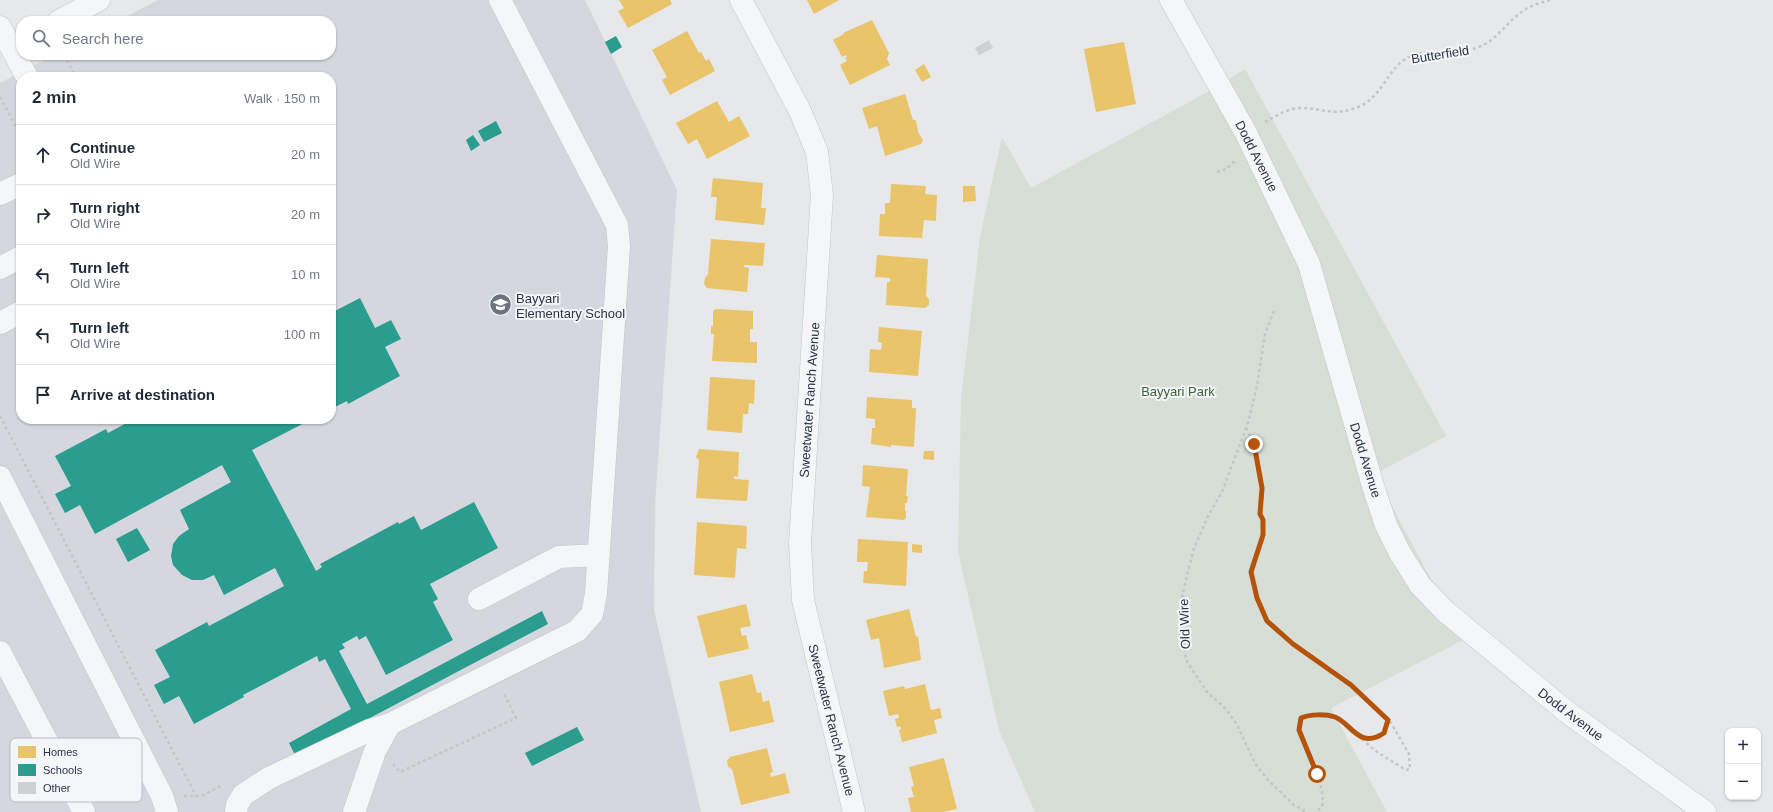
<!DOCTYPE html>
<html lang="en">
<head>
<meta charset="utf-8">
<style>
	:root { --surface:#fff; --page:#f2f2f3; --text:#1f2937; --muted:#747a83; --line:#e0e1e3 }
	body { margin:0; font-family:Arial,sans-serif; background:var(--page); color:var(--text) }
	.controls { position:absolute; right:12px; bottom:12px; display:grid; overflow:hidden; border-radius:8px; box-shadow:0 1px 3px #0004 }
	.controls button { width:36px; height:36px; display:grid; place-items:center; padding:0; border:0; border-bottom:1px solid var(--line); background:var(--surface); color:var(--text); font:20px sans-serif }
	.stop { position:absolute; width:12px; height:12px; margin:-9px; border:3px solid #b45309; border-radius:50%; background:#fff }
	.stop.end { background:#b45309; border-color:#fff; box-shadow:0 1px 4px #0008 }
	.list { margin:0; padding:0; list-style:none }
	h2 { display:flex; justify-content:space-between; align-items:center; height:52px; margin:0; padding:0 16px; font-size:17px }
	h2 small { font-size:13px; font-weight:400; color:var(--muted) }
	.list li { display:grid; grid-template-columns:26px 1fr auto; gap:12px; align-items:center; box-sizing:border-box; height:60px; padding:0 16px; border-top:1px solid var(--line) }
	.list b { display:block; font-size:15px; white-space:nowrap }
	.list p { margin:0; font-size:13px; white-space:nowrap; color:var(--muted) }
	.list em { font-size:13px; font-style:normal; color:var(--muted) }
	.icon { flex:none; width:22px; height:22px; fill:none; stroke:currentColor; stroke-width:2; stroke-linecap:round; stroke-linejoin:round }
	.map { position:relative; flex:none; width:1773px; height:812px; overflow:hidden }
	.search { position:absolute; background:var(--surface); box-shadow:0 1px 3px #0004; left:16px; top:16px; width:320px; height:44px; display:flex; align-items:center; gap:10px; box-sizing:border-box; padding:0 14px; border-radius:16px; color:var(--muted); font-size:15px }
	.panel { position:absolute; background:var(--surface); box-shadow:0 1px 3px #0004; left:16px; top:72px; width:320px; height:352px; border-radius:16px }
	.map>svg:first-child { display:block }
</style>
</head>
<body>
<div class="map">
<svg width="1773" height="812" viewBox="0 0 1773 812">
	<rect width="100%" height="100%" fill="#e6e8ea"/>
	<!-- built -->
	<path fill="#d4d7dd" fill-rule="evenodd" d="M158,0H585L677,190L655,504L654,610L701,812H0V83L54,55H331V21H118ZM21,77H331V419H21Z"/>
	<!-- green -->
	<path fill="#d6ded6" d="M1245,69L1446,436L1375,474L1463,640L1331,708L1387,812H1035L999,730L958,552L961,399L980,237L1002,137L1031,188L1215,88Z"/>
	<!-- homes -->
	<path fill="#e9c46a" d="M619,0H670L672,4L628,28L618,11L624,8Z
		M807,0H839L814,14Z
		M872,20L889,53L887,59L890,65L850,85L840,65L847,61L845,58L847,57L846,55L842,57L833,40L844,34L843,33Z
		M687,31L699,53L701,52L706,61L709,59L715,71L670,95L662,80L667,77L652,50Z
		M1124,42L1136,104L1096,112L1084,49Z
		M924,64L931,77L922,82L915,70Z
		M905,94L913,120H916L918,132L923,140L921,144L885,156L877,126L869,129L862,108Z
		M717,101L729,122L739,116L750,136L707,159L697,139L688,144L676,123Z
		M713,178L763,183L761,208H766L764,225L715,220L717,197H711Z
		M891,184L926,186L925,194L937,195L936,221L924,220L922,238L879,236L880,214H885V203H890Z
		M963,186H975L976,201L963,202Z
		M711,239L765,243L763,266L744,265V267L749,268L747,292L707,288L704,284L705,278L708,274Z
		M877,255L928,259L926,296L929,299V305L925,308L886,305L887,282H890V278L875,277Z
		M716,309L753,311V329H750V342H757V363L712,361L714,334H711V326H713V311Z
		M879,327L922,331L918,376L869,372L870,349L881,350L882,343L878,342Z
		M710,377L755,380L754,404L749,403L748,414H743L742,433L707,430Z
		M867,397L912,400V408H916L914,447L891,445V447L871,444L872,428H875V419L866,418Z
		M699,449L739,452L738,477L734,476V479L749,480L747,501L696,498L699,460L696,457Z
		M924,451H934V460L923,459Z
		M863,465L908,469L906,496H908L907,503H905V511H906V518L904,520L866,517L870,487L862,486Z
		M697,522L747,526L746,549L737,548L735,578L694,575Z
		M858,539L908,542L906,586L863,583L864,571H867L868,562H857Z
		M912,544L922,545V553L912,552Z
		M746,604L751,626L740,628L742,636L746,635L749,649L708,658L697,616Z
		M909,609L916,637L918,636L921,660L884,668L879,638L871,640L866,620Z
		M752,674L757,693L761,692L763,702L769,700L774,722L730,732L719,682Z
		M925,684L931,710L940,708L942,718L934,720L937,733L902,742L899,730L901,729L900,726L897,727L895,719L899,718L898,714L889,716L883,691L904,686L905,689Z
		M767,748L773,772L770,773L771,777L785,773L790,793L741,805L732,769L728,767L727,761L730,757Z
		M944,758L957,809L943,812H911L908,798L914,797L911,787L914,786L909,767Z"/>
	<!-- schools -->
	<path fill="#2a9d8f" d="M616,36L622,47L611,54L605,42Z
		M496,121L502,133L484,142L478,131Z
		M473,135L480,145L471,151L466,140Z
		M360,298L375,328L391,320L401,339L385,347L400,376L348,404L347,401L331,409V313Z
		M134,419H312L252,450L316,571L322,567L320,564L398,522L399,524L414,516L421,530L474,502L498,548L430,584L438,599L433,602L453,640L386,675L366,636L359,640L357,636L342,644L345,648L339,651L367,704L542,611L548,624L296,757L289,743L351,709L325,659L319,662L317,656L243,695L244,697L194,724L179,696L164,704L154,685L170,677L155,650L207,622L209,626L284,586L275,568L224,595L214,575L203,580H192L182,575L173,565L171,556L173,544L179,536L189,529L180,510L231,482L222,465L95,534L80,505L65,513L55,494L71,486L55,456L106,429L108,433Z
		M137,528L150,550L128,562L116,539Z
		M577,727L584,740L532,766L525,753Z"/>
	<!-- building -->
	<path fill="#ced0d3" d="M989,40L993,48L979,55L975,48Z"/>
	<g fill="none" stroke-linecap="round" stroke-linejoin="round">
		<defs>
			<path id="minor" d="M741,0L800,111L817,152L822,195L800,543L803,600L854,812
				M1171,0L1246,133L1309,264L1373,486L1386,525L1400,553L1420,585L1445,611L1567,712L1705,812
				M59,21L99,0
				M0,27L27,77
				M0,194L21,184
				M0,268L21,257
				M0,323L21,312
				M0,477L162,796L167,812
				M479,599L559,557L599,555
				M0,652L84,812
				M236,812L237,805L243,795L269,778L370,730L390,724L577,631L592,614L596,594L619,246L617,225L500,0
				M354,812L375,751L390,724"/>
		</defs>
		<!-- minor casing -->
		<use href="#minor" stroke="#c4c6c8" stroke-width="23"/>
		<!-- path -->
		<path stroke="#c5c6ca" stroke-width="2.5" stroke-dasharray="3 3" stroke-linecap="butt" d="M64,55L76,77
			M0,97L21,137
			M1265,122C1276,116 1288,108 1301,108C1324,108 1334,117 1358,107C1380,99 1386,73 1404,60C1424,45 1459,57 1481,46C1497,39 1506,24 1520,13C1529,6 1539,3 1550,0
			M1217,172L1226,169L1235,161
			M1274,311L1265,334L1257,386L1248,423L1222,492L1209,514L1194,548L1185,583L1181,605L1183,640L1186,660L1207,692L1226,709L1237,725L1256,765L1268,780L1294,805L1306,812
			M0,416L196,796
			M1246,428L1254,444L1262,488L1260,514L1263,520V535L1251,571L1257,597L1267,621L1293,644L1351,685L1377,708L1391,723L1409,754L1410,769L1406,770L1377,752L1336,717L1308,715L1301,718C1292,737 1328,779 1322,807L1315,812
			M1361,737C1380,739 1383,738 1388,720
			M393,764L400,772L516,718L503,692
			M184,796H202L222,785
			M102,798L137,797"/>
		<!-- minor -->
		<use href="#minor" stroke="#f5f6f7" stroke-width="22"/>
	</g>
	<g fill="none" stroke-linecap="round" stroke-linejoin="round">
		<!-- route -->
		<path stroke="#b45309" stroke-width="5" d="M1254,444L1262,488L1260,514L1263,520V535L1251,572L1257,598L1267,621L1293,644L1351,685L1388,720L1384,733C1359,750 1351,723 1335,717C1326,714 1310,714 1301,718L1299,730L1317,774"/>
	</g>
	<!-- icons -->
	<defs>
		<symbol id="school-disc" viewBox="-11 -11 22 22"><circle r="9.5" fill="#6c737f" stroke="#f4f6f9"/><path d="M0-5L7-2L0 1L-7-2ZM-4 1L0 2.5L4 1V4Q0 6-4 4Z" fill="#fff"/></symbol>
	</defs>
	<g fill-rule="evenodd">
		<use href="#school-disc" x="488" y="292" width="25" height="25"/>
	</g>
	<g text-anchor="middle" stroke-width="4" stroke-linejoin="round" paint-order="stroke">
		<!-- street labels -->
		<g font-size="13" fill="#2b3445" stroke="#f4f6f9">
			<text transform="translate(1440 54) rotate(-9)" y="5">Butterfield</text>
			<text transform="translate(1257 156) rotate(63)" y="5">Dodd Avenue</text>
			<text transform="translate(809 400) rotate(-86)" y="5">Sweetwater Ranch Avenue</text>
			<text transform="translate(1366 460) rotate(73)" y="5">Dodd Avenue</text>
			<text transform="translate(1184 624) rotate(-92)" y="5">Old Wire</text>
			<text transform="translate(1571 714) rotate(37)" y="5">Dodd Avenue</text>
			<text transform="translate(832 720) rotate(76)" y="5">Sweetwater Ranch Avenue</text>
		</g>
		<!-- poi labels -->
		<g font-size="13" fill="#2b3445" stroke="#f4f6f9" text-anchor="start">
			<text x="516" y="303">Bayyari<tspan x="516" dy="15">Elementary School</tspan></text>
		</g>
		<!-- park labels -->
		<g font-size="13" fill="#3f6138" stroke="#f4f6f9">
			<text x="1178" y="396">Bayyari Park</text>
		</g>
	</g>
	<!-- legend -->
	<rect x="10" y="738" width="132" height="64" rx="6" fill="#f4f6f9" stroke="#b8bcc3" stroke-width="1"/>
	<rect x="18" y="746" width="18" height="12" fill="#e9c46a"/>
	<rect x="18" y="764" width="18" height="12" fill="#2a9d8f"/>
	<rect x="18" y="782" width="18" height="12" fill="#ced0d3"/>
	<g font-size="11" fill="#2b3445">
		<text x="43" y="756">Homes</text>
		<text x="43" y="774">Schools</text>
		<text x="43" y="792">Other</text>
	</g>
</svg>
<div class="controls">
<button>+</button>
<button>−</button>
</div>
<div class="stop" style="left:1317px;top:774px"></div>
<div class="stop end" style="left:1254px;top:444px"></div>
<div class="search"><svg class="icon" aria-label="search" viewBox="0 0 24 24"><circle cx="10" cy="10" r="6"/><path d="M15 15l6 6"/></svg>Search here</div>
<section class="panel">
<h2>2 min<small>Walk · 150 m</small></h2>
<ul class="list">
<li><svg class="icon" aria-label="ahead" viewBox="0 0 24 24"><path d="M12 20V5M6 11l6-6 6 6"/></svg><div><b>Continue</b><p>Old Wire</p></div><em>20 m</em></li>
<li><svg class="icon" aria-label="right" viewBox="0 0 24 24"><path d="M7 20v-9h11M14 6l5 5-5 5"/></svg><div><b>Turn right</b><p>Old Wire</p></div><em>20 m</em></li>
<li><svg class="icon" aria-label="left" viewBox="0 0 24 24"><path d="M17 20v-9H6M10 6l-5 5 5 5"/></svg><div><b>Turn left</b><p>Old Wire</p></div><em>10 m</em></li>
<li><svg class="icon" aria-label="left" viewBox="0 0 24 24"><path d="M17 20v-9H6M10 6l-5 5 5 5"/></svg><div><b>Turn left</b><p>Old Wire</p></div><em>100 m</em></li>
<li><svg class="icon" aria-label="arrive" viewBox="0 0 24 24"><path d="M6 21V4h12l-3 4 3 4H6"/></svg><div><b>Arrive at destination</b></div></li>
</ul>
</section>
</div>
</body>
</html>
